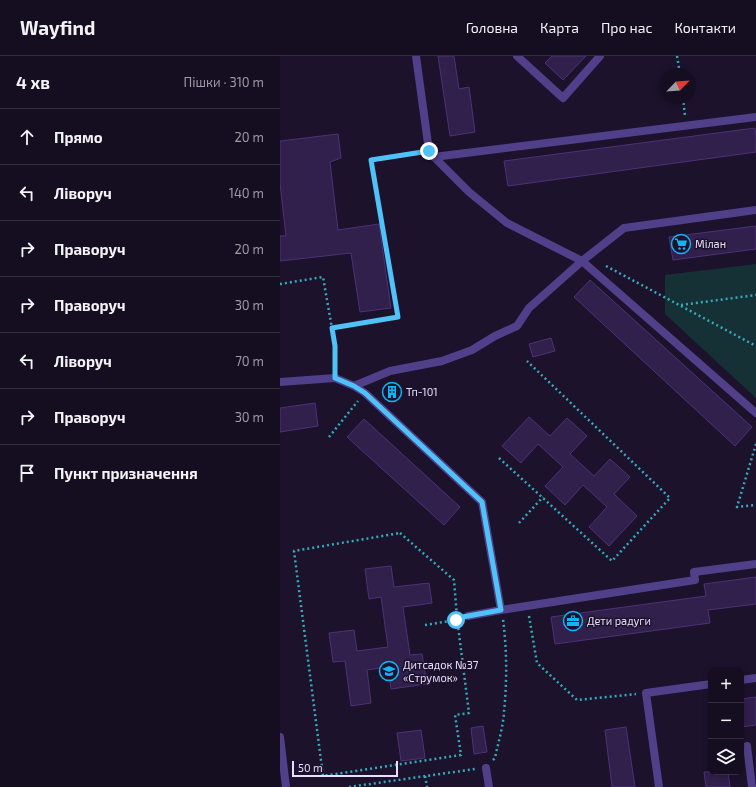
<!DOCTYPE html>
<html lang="uk">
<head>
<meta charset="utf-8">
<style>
	:root { --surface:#150e21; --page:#1e172a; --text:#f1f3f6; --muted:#9d9ca5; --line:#342e3f }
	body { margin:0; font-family:"Exo 2",sans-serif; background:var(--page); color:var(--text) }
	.controls { position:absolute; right:12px; bottom:12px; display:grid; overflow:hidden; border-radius:8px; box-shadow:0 2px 6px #0003 }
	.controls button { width:36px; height:36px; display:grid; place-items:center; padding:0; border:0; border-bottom:1px solid var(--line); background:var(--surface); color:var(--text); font:20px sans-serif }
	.compass { position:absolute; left:380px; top:12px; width:36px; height:36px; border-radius:50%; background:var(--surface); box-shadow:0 2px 6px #0003; rotate:65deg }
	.scale { position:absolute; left:12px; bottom:10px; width:106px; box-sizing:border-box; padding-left:4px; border:2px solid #e8defe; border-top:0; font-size:11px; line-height:14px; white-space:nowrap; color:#e8defe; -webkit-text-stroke:3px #1c122c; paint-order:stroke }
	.stop { position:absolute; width:12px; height:12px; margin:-9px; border:3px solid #4fc3f7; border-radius:50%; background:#fff }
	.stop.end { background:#4fc3f7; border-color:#fff; box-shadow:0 1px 4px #0008 }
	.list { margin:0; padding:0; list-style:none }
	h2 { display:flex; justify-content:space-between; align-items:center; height:52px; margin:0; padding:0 16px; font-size:17px }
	h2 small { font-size:13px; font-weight:400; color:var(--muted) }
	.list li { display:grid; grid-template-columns:26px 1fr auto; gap:12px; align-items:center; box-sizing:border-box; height:56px; padding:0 16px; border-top:1px solid var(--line) }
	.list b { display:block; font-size:15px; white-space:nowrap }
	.list em { font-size:13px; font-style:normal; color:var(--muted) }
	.icon { flex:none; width:22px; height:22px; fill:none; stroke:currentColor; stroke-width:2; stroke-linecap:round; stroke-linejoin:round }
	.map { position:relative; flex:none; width:476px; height:731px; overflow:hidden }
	header { display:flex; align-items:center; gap:24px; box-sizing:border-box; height:56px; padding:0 20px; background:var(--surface); border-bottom:1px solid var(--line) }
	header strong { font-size:19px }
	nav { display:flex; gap:22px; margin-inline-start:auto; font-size:14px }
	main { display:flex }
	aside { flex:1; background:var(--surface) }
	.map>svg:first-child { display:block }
</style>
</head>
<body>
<header>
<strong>Wayfind</strong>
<nav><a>Головна</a><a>Карта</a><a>Про нас</a><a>Контакти</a></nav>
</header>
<main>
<aside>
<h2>4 хв<small>Пішки · 310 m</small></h2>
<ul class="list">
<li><svg class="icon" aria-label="ahead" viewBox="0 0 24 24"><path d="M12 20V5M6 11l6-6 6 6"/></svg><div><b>Прямо</b></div><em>20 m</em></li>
<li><svg class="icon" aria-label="left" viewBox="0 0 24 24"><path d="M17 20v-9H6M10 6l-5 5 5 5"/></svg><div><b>Ліворуч</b></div><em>140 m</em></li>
<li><svg class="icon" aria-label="right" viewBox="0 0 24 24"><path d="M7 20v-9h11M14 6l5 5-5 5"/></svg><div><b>Праворуч</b></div><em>20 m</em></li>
<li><svg class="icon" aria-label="right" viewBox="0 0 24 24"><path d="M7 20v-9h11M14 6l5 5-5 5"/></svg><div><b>Праворуч</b></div><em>30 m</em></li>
<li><svg class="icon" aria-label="left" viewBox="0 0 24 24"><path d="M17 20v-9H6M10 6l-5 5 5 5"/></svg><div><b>Ліворуч</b></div><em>70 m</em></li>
<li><svg class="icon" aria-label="right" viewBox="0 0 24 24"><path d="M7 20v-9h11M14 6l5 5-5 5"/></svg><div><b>Праворуч</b></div><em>30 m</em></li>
<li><svg class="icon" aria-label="arrive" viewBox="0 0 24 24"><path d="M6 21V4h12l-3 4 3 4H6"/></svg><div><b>Пункт призначення</b></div></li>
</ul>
</aside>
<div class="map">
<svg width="476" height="731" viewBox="0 0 476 731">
	<rect width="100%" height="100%" fill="#1c122c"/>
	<!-- green -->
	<path fill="#153136" d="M476,208V342L385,258V219Z"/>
	<!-- building -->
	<path fill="#311f4c" stroke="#4d3277" d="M158,0H174L179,33L189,31L195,76L170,80Z
		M272,0H306L283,24L265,7Z
		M475,72L476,81V96L228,130L224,105Z
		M58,78L61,102L50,106L58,174L99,168L111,252L80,256L71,197L0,205V180H6L0,127V85Z
		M476,170V193L393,204L389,181Z
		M310,224L472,371L455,390L294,241Z
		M271,282L275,295L253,301L249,288Z
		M111,326L122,337L114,346L102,335Z
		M35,347L38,370L0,376V352Z
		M249,361L270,380L287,362L307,380L290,398L314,420L330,403L350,421L334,438L357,460L329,490L309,471L327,451L303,429L285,449L265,430L283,411L258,388L241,407L222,390Z
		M84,363L180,451L164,469L67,381Z
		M111,510L114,531L149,527L152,547L123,551L130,599L142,598L147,628L111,633L108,611L87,614L91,647L71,650L65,605L53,606L49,577L74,574L77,595L108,591L101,541L89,543L85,513Z
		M476,521V548L428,554L430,567L275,588L271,561L426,540L424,528Z
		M476,641V669L461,671V643Z
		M203,670L207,696L194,698L191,672Z
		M346,671L355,731H332L325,674Z
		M141,674L145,702L121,705L117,677Z
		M424,716H448L450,731H426Z"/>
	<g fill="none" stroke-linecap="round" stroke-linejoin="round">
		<!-- path -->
		<path stroke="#35aabb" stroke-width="2.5" stroke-dasharray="2 3" stroke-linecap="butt" d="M397,0L400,18
			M403,42L405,60
			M326,210L476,290
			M0,228L43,221L55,290V312
			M401,249L476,239
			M52,272L118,261L91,104L138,97
			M49,381L78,345
			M476,388L457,451L476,449
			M219,402L332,505L390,442L247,305
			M239,467L263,441
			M120,477L174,524L177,562L189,657L175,659L181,699L43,720L14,495Z
			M249,560L257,607L297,644L356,638
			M145,569L176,564L177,562
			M213,704L215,702C218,687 223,672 224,656C227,626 227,594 223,563
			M145,720L147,731
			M69,731L195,713"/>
		<!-- service -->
		<path stroke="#503f89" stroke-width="8" d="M136,0L149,95L154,101L189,136L227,167L302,205L476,357
			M237,0L283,42L320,0
			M154,101L476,61
			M0,326L55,322L74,330L85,337L202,446L221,554L415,524L414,516L476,508
			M74,330L110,315L162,305L192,294L215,280L237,270L249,252L302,205L344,172L476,154
			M188,560L221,554
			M461,624L476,622
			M0,681L6,731
			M467,690L472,731
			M206,712L209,731
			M379,731L366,637L431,628"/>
	</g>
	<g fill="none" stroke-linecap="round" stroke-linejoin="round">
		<!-- route -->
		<path stroke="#4fc3f7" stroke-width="5" d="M149,95L91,104L118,261L52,272L55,290V322L74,330L85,337L202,446L221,554L177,562L176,564"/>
	</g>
	<!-- icons -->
	<defs>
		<symbol id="supermarket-ring" viewBox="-11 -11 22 22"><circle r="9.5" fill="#1c122c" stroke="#10b5f8" stroke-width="1.5"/><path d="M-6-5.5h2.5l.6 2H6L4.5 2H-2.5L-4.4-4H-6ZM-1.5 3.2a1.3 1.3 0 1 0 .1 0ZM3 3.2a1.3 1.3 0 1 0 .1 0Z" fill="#10b5f8"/></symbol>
		<symbol id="building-ring" viewBox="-11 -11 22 22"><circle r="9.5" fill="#1c122c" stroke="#10b5f8" stroke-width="1.5"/><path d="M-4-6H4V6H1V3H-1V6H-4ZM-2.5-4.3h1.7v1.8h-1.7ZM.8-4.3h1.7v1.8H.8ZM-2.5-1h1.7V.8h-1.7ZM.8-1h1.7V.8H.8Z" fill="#10b5f8"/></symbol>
		<symbol id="office-ring" viewBox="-11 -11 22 22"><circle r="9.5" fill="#1c122c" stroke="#10b5f8" stroke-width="1.5"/><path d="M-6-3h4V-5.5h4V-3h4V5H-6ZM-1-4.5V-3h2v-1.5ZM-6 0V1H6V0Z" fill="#10b5f8"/></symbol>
		<symbol id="school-ring" viewBox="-11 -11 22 22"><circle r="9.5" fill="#1c122c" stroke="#10b5f8" stroke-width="1.5"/><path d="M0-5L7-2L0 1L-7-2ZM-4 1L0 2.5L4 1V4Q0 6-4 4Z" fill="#10b5f8"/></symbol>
	</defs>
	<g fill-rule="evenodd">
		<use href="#supermarket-ring" x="390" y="177" width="22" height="22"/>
		<use href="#building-ring" x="101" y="325" width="22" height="22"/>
		<use href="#office-ring" x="282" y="554" width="22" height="22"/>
		<use href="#school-ring" x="98" y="604" width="22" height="22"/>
	</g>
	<g text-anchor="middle" stroke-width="3" stroke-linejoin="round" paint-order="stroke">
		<!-- poi labels -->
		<g font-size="11" fill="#e8defe" stroke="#1c122c" text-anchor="start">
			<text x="415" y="192">Мілан</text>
			<text x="126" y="340">Тп-101</text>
			<text x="307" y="569">Дети радуги</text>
			<text x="123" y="613">Дитсадок №37<tspan x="123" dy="13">«Струмок»</tspan></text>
		</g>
	</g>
</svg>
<div class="controls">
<button>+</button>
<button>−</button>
<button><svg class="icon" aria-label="layers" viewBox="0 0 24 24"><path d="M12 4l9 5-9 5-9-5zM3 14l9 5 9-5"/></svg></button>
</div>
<svg class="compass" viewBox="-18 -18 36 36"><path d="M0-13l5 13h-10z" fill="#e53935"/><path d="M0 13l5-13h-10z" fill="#9d9ca5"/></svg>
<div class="scale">50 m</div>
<div class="stop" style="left:176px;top:564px"></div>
<div class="stop end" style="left:149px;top:95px"></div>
</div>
</main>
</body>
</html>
